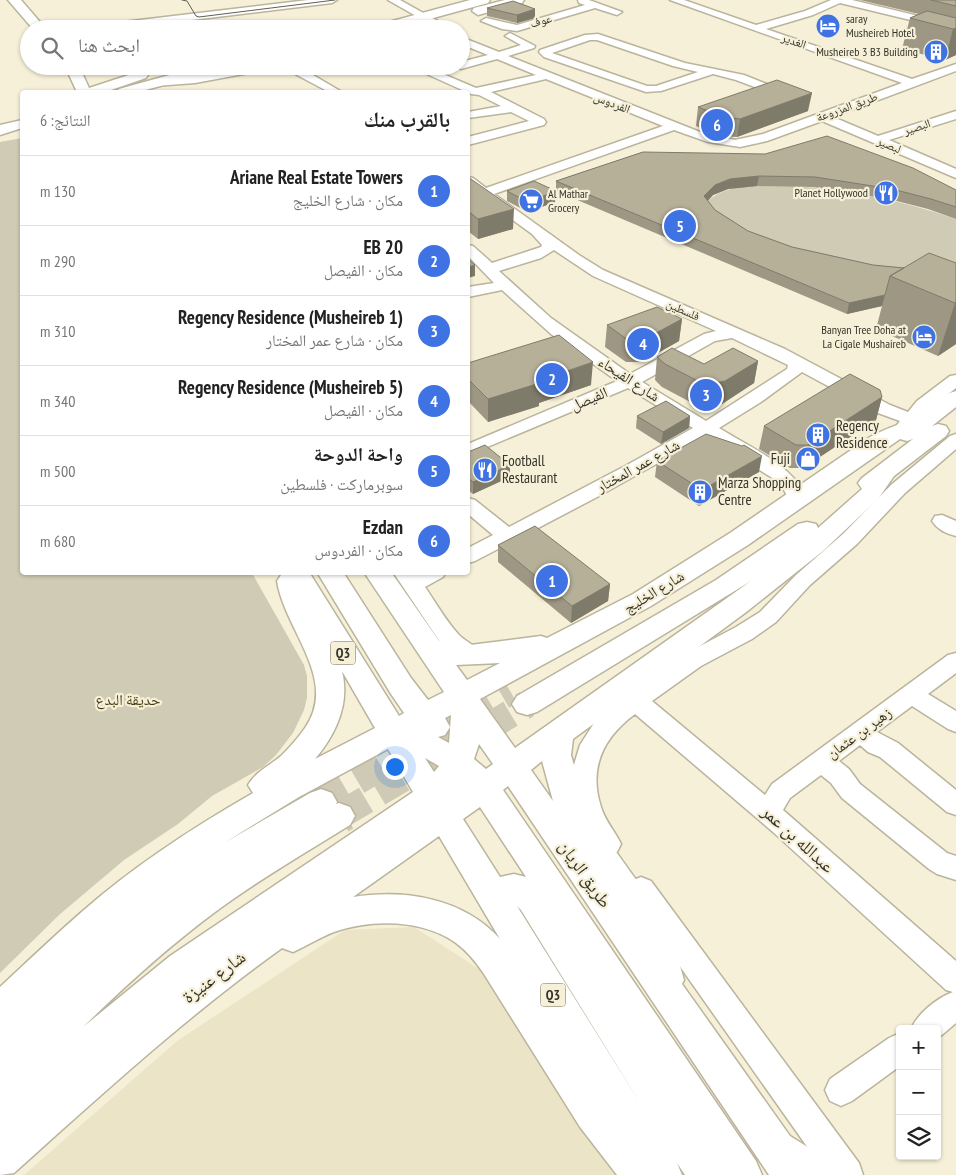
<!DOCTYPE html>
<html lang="ar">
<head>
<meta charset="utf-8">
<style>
	:root { --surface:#fff; --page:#f6f6f6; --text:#222; --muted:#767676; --line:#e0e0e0; --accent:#3f73e4 }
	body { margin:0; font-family:"PT Sans Narrow","Noto Naskh Arabic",sans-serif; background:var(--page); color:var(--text); direction:rtl }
	.controls { position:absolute; right:15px; bottom:15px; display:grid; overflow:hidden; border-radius:5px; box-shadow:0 1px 4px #0004 }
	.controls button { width:45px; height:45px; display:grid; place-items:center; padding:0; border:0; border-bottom:1px solid var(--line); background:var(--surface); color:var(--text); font:25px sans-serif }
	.you { position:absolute; left:394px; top:766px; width:18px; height:18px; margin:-12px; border:4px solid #fff; border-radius:50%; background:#1a73e8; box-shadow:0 0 0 8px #1a73e833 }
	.badge { display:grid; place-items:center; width:32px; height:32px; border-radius:50%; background:var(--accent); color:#fff; font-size:16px; font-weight:700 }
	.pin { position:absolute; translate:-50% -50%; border:2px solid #fff; box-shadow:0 1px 5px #0006 }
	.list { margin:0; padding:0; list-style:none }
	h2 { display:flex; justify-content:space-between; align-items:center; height:65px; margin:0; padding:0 20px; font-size:21px }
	h2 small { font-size:16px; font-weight:400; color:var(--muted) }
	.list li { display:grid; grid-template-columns:32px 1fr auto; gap:15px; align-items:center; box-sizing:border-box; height:70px; padding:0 20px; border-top:1px solid var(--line) }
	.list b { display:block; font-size:19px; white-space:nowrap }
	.list p { margin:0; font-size:16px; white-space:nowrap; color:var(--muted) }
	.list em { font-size:16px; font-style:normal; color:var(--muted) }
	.icon { flex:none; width:28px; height:28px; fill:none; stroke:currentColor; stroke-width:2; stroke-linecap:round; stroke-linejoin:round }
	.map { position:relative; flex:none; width:956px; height:1175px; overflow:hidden; direction:ltr }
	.search { position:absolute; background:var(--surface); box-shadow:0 1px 4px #0004; left:20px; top:20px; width:450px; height:55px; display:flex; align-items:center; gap:12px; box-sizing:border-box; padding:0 18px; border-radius:28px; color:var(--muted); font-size:19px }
	.panel { position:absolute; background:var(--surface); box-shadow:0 1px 4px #0004; left:20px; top:90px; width:450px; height:485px; border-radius:5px; direction:rtl }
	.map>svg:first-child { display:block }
</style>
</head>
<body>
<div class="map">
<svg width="956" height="1175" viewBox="0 0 956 1175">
	<rect width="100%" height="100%" fill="#f6f0d8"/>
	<!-- built -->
	<path fill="#ece4c6" d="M414,927L482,971L621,1175H24L177,1041L345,930Z"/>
	<!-- green -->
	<path fill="#d0cbb4" d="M22,138V572L252,573L304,665L307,676V698L304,710L293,733L276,755L263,767L212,796L178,824L124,860L59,915L0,973V142Z
		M779,185C840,188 899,199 956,219V283L870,276L729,232L707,202C724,184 755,186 779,185Z"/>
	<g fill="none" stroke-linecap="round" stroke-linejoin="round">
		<!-- major-tunnel-far1 -->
		<path stroke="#cfcab5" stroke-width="28" stroke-dasharray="28 14" stroke-linecap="butt" d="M321,802L510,691
			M342,814L527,704"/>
		<!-- major-tunnel -->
		<path stroke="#cfcab5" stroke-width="36" stroke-dasharray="36 18" stroke-linecap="butt" d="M339,816L344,813"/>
		<defs>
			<path id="minor" d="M308,0H337L332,3L117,29H84L89,26Z
				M388,0H400L452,29H439Z
				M578,0H589L622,12L617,15L595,8L517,31L502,29L481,21L486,18L517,25L585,5L579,3Z
				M670,0H684L756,25L805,11L831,0H852L956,25V31L840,3L813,15L766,29L912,79L956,64V71L833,117L878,136L956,111V119L889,140L956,169V178L822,121L767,141L740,147L708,142L674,130L494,194L579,255L603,270L785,349L890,405L908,412L917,401L950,376L956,375V388L929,409L909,433L903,434L897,433L894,429L900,421L878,413L802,372L761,402L719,428C748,446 792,465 807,497L804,501L797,503L790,501L784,490L774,479L706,436L599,496L475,561L468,563V548L493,535L468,514V498L475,500L509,527L627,465L693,428L628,388L468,455V444L617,381L551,334L502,290L468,297V287L494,283L468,256V245L473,246L492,263L541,247L542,245L532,234L468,187V177L473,178L486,188L663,126L546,79L491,92L544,119L546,122L544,125L468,145V137L529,121L511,112L468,118V112L501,106L479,95L471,94L409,66H424L476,88L536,75L497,59L461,69L456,66H461V62L488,55L461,44V37L499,52L521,45L505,36L510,33L535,46L534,48L508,56L700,132L735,140L763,134L902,83ZM554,250L593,276L716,331L704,334L630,374L551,318L499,271L541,258ZM732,338L788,365L787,369L706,421L642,382L715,341Z
				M598,34L685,63L744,75L792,94L794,96L792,98H784L736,80L713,74L661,91L646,92L544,57L539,52L540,50L585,35ZM590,40H597L673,66L698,72L656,86H647L552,53Z
				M252,66H276L271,69L195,83L155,86L149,83L155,80L195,77Z
				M280,66L301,68L342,92H329Z
				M956,434V449L905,493L857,544L810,585L776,622L752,639L701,666L652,701L765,795L772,784L948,655L956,653V673L928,694L956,711V732L948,729L912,706L877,732L898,743L956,790V815L947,812L880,757L868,752L860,745L839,761L849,769L860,784L947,853L956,856V880L937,874L929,869L842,798L831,783L821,775L790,798L783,810L956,961V1023L937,1039V1029H911C918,1013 937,998 953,992L946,990L773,832L635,714C604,737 588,767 601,807C605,821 615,831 621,844L617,852L608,855L599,852L591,841L575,807L571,780L573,768L580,745L596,720L613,706L685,654L736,627L760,612L796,575L843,534L891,485L950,436Z
				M942,515L956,521V536C947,534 937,529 932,521L935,516Z
				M393,572L415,574L446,572L443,577L425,587C436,603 446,621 459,635C466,642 477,646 482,655L479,661C464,665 453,655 442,645Z
				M641,877L651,881L859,1163L863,1175H827L631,897L627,889L631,881Z
				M900,1033V1066L852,1101L841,1106L830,1101L825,1090L830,1079L889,1038Z"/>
			<path id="major" d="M8,0H21L46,29H33Z
				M470,0H490L488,3L393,29H372L374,26Z
				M505,0H524L522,3L478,15L472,11L474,8Z
				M65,66H79L89,88L141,71L148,75L146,78L105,92H77Z
				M218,66H250L243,70L175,82L138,92H117L119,89L173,74Z
				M22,120V128L0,135V125Z
				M956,391V407L932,426L938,424L946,426L949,431L946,436L894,476L878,499L823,551L745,613L573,739L571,755L587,811L654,905L674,945L684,980L682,984L790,1136L830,1161L836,1175H769L508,786L503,790L756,1161L762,1175H685L677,1163L682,1175H617L580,1127L484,974C476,962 467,951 456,943C422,919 372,919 334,932C320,937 307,946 293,952L282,948C187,1016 101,1095 14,1173L0,1175V987C28,961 55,935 84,910C135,865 194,827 253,793L248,785C256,771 271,765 282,755C290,747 298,738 305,728C339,679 285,631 277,581L283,572H309L399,716L404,713L391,694L317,572H343L411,678L428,700L444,692L364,572H391L439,641L470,645L541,636L547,638L633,594L730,533L870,437C884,429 899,425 913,418C929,411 939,395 956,391ZM900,439L907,441L913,439L862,478L858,483L862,489L818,528L816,524L807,522L798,524L716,580L517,696L512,704L517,712L527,715L537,712L751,581L515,748L480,699L651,606L748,545ZM500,663L467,680L456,665ZM342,671L375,728L315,759C336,734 350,704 342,671ZM451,715L449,743L438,737L445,735L450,727L445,718ZM479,744L493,764L486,769L474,759ZM388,749L413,792L170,956L83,1027C125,986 168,947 215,912C258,880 305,853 350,825L355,816L350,807L339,803L336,804L337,802L332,793L321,789L310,793L224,843L299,797ZM425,758L439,766L434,772ZM542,761L553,801L531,770ZM480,807L526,877L514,874L500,877L463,819ZM439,836L500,939C463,898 405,889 353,897ZM517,906L521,910L642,1106Z"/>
		</defs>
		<!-- minor casing -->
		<use href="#minor" stroke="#bab49d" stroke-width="3"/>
		<!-- major casing -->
		<use href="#major" stroke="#bab49d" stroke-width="3"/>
		<!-- minor -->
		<use href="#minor" fill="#fff" fill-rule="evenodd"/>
		<!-- major -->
		<use href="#major" fill="#fff" fill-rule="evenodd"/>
		<!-- tram -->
		<path stroke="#615e52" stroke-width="1" d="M182,0L187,1L196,16L199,17L335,0"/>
	</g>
	<!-- wall -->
	<path fill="#9d9784" d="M860,0H956V55L945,60L902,49L910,18L919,14Z
		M487,8L535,9V18L517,23L487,16Z
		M80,66H149L106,75L102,73L96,75L83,69Z
		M698,107L808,111L737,137L721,136L696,126Z
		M643,152L950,188L956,190V219L928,209L889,199L813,187L757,186L728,189L713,195L708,201L715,210L748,231L792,247L873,265L904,268L956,263V344L938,356L876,329L882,306L847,314L556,191V181Z
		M468,177L513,229L478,239L468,231Z
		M507,191L555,202L528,212L507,201Z
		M682,319L679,341L642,362H626L605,347L607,325Z
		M657,357L704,364L758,361L754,383L722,404L705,407L694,404L662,387L655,380Z
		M468,363L591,385L539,403V406L488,422L468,401Z
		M882,397L876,420L803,468H790L759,449L764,426Z
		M637,416H690L689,428L661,444L636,428Z
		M468,452L510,465V477L473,494L468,490Z
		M657,461L759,472L699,506L655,477Z
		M498,545L610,584L608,601L571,623L498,562Z"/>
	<!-- shaded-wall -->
	<path fill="#7f7b6b" d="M535,9V18L517,23V15Z
		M956,28V55L945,60L953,29Z
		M94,66H100L102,73L96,75Z
		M104,66H149L106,75Z
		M812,93L808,111L737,137L740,119Z
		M759,176L757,186L728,189L713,195L702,206L704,196L715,185L730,179Z
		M556,191L555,202L528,212V202Z
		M514,209L513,229L478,239V219Z
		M475,265V276L468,278V267Z
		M885,295L882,306L847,314L849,303Z
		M956,302V344L938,356L955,303Z
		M682,319L679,341L642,362L645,339Z
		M758,361L754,383L722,404L705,407L709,384Z
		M593,362L591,385L539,403V406L488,422V399L538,381Z
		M882,397L876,420L803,468L808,445Z
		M690,416L689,428L661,444L663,432Z
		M762,456L759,472L699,506L702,490Z
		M510,465V477L473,494V482Z
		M610,584L608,601L571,623L572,606Z"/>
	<!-- building -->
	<path fill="#b6b099" stroke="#7f7b6b" d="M931,0H956V6Z
		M513,1L535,9L517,15L487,8Z
		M927,11L956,18V28L953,29L910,18Z
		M777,80L812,93L740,119L724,117L698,107Z
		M827,136L913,168L956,190V207L931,199L892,189L815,177L759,176L730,179L715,185L704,196L715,210L748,231L792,247L873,265L904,268L890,276L885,295L849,303L556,181L643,152L765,154Z
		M468,177L514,209L478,219L468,211Z
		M534,181L556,191L528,202L507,191Z
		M929,253L956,263V302L955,303L890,276Z
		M468,259L475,265L468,267Z
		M657,307L682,319L645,339L628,340L607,325Z
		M559,335L593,362L538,381L540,383L488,399L468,379V363Z
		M672,348L704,364L733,348L758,361L725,381L709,384L698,381L665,364L657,357Z
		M850,374L880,390L882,397L808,445H796L764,426Z
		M666,401L690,416L663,432L637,416Z
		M706,434L742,446L744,445L762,456L702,490L657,461Z
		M485,445L510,465L473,482L468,478V452Z
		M535,526L610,584L572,606L498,545Z"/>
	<!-- icons -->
	<defs>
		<symbol id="hotel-disc" viewBox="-11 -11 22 22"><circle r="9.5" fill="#3f73e4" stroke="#f6f0d8"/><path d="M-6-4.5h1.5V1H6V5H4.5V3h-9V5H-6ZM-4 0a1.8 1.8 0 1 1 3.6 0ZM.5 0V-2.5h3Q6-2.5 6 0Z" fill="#fff"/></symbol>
		<symbol id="building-disc" viewBox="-11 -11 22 22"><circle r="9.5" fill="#3f73e4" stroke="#f6f0d8"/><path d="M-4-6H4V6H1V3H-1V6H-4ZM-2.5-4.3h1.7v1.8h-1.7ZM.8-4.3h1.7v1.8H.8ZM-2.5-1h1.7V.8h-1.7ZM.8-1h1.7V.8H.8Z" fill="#fff"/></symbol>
		<symbol id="restaurant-disc" viewBox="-11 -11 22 22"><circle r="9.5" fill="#3f73e4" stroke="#f6f0d8"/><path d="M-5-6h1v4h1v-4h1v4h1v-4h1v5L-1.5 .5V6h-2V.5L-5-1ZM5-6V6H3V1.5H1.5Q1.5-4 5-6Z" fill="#fff"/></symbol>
		<symbol id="supermarket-disc" viewBox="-11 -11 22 22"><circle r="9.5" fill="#3f73e4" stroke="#f6f0d8"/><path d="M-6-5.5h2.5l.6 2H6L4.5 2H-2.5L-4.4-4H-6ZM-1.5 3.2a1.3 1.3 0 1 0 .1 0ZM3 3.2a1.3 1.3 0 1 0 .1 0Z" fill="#fff"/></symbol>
		<symbol id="shop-disc" viewBox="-11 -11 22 22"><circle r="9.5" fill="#3f73e4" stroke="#f6f0d8"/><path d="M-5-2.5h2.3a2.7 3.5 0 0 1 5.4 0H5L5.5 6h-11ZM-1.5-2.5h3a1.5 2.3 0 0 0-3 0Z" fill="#fff"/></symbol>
	</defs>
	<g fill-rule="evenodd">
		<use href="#hotel-disc" x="814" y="12" width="28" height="28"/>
		<use href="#building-disc" x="922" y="38" width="28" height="28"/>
		<use href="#restaurant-disc" x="872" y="179" width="28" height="28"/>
		<use href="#supermarket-disc" x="517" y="187" width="28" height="28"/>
		<use href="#hotel-disc" x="910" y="323" width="28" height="28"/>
		<use href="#building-disc" x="804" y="421" width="28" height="28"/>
		<use href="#shop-disc" x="794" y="445" width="28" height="28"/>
		<use href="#restaurant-disc" x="471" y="456" width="28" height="28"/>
		<use href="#building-disc" x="686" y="478" width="28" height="28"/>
	</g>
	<g text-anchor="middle" stroke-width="4.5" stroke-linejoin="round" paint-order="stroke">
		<!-- far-poi labels -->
		<g font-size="12" fill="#35332a" stroke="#f6f0d8" text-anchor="end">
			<text x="846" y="23" text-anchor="start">saray<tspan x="846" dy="14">Musheireb Hotel</tspan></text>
			<text x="918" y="56">Musheireb 3 B3 Building</text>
			<text x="868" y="197">Planet Hollywood</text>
			<text x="548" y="198" text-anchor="start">Al Mathar<tspan x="548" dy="14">Grocery</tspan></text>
			<text x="906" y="334">Banyan Tree Doha at<tspan x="906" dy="14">La Cigale Mushaireb</tspan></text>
		</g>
		<!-- far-street labels -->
		<g font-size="12" fill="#35332a" stroke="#f6f0d8">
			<text transform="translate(541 21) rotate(-16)" y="4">عوف</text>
			<text transform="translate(794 41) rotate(19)" y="4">الغدير</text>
			<text transform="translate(612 103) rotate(21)" y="4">الفردوس</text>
			<text transform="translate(847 107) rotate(-20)" y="4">طريق المزروعة</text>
			<text transform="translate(917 127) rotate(-18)" y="4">البصير</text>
			<text transform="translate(889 145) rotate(23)" y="4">لبصير</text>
			<text transform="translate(683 310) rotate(24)" y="4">فلسطين</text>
		</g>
		<!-- shield labels -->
		<g fill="#f6f0d8" stroke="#6f6c5e" stroke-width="1">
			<rect x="330.5" y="641.5" width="25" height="23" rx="4"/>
			<rect x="540.5" y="983.5" width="25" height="23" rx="4"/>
		</g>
		<g font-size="14" font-weight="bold" fill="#35332a">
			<text x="343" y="658">Q3</text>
			<text x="553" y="1000">Q3</text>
		</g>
		<!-- street labels -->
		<g font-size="15" fill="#35332a" stroke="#f6f0d8">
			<text transform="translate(629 379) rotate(33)" y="5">شارع الفيحاء</text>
			<text transform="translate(589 399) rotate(-23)" y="5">الفيصل</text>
			<text transform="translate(638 466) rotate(-29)" y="5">شارع عمر المختار</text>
			<text transform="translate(654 592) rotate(-31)" y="5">شارع الخليج</text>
			<text transform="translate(859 733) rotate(-36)" y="5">زهير بن عثمان</text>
		</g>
		<!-- poi labels -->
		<g font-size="15" fill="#35332a" stroke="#f6f0d8" text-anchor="start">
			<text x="836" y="431">Regency<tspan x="836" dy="17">Residence</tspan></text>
			<text x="790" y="464" text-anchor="end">Fuji</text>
			<text x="502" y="466">Football<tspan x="502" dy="17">Restaurant</tspan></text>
			<text x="718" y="488">Marza Shopping<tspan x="718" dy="17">Centre</tspan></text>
		</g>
		<!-- park labels -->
		<g font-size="15" fill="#493e12" stroke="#f6f0d8">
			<text x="128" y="705">حديقة البدع</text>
		</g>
		<!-- near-street labels -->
		<g font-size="18" fill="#35332a" stroke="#f6f0d8">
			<text transform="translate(798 839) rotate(42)" y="6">عبدالله بن عمر</text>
			<text transform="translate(585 874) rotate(55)" y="6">طريق الريان</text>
			<text transform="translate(214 977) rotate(-37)" y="6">شارع عنيزة</text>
		</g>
	</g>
</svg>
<div class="controls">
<button>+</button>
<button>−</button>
<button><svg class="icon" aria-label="layers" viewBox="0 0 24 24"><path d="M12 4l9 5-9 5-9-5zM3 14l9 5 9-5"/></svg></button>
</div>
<div class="you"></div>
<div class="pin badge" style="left:552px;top:581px">1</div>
<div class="pin badge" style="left:552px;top:379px">2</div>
<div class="pin badge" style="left:706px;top:395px">3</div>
<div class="pin badge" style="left:643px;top:344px">4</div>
<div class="pin badge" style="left:680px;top:226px">5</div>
<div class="pin badge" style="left:717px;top:125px">6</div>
<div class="search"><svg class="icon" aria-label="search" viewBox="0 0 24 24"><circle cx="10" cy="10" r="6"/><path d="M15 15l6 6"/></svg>ابحث هنا</div>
<section class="panel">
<h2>بالقرب منك<small>النتائج: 6</small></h2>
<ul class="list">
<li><span class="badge">1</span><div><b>Ariane Real Estate Towers</b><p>مكان · شارع الخليج</p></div><em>130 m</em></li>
<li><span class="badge">2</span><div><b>EB 20</b><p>مكان · الفيصل</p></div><em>290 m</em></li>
<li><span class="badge">3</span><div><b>Regency Residence (Musheireb 1)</b><p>مكان · شارع عمر المختار</p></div><em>310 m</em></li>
<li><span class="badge">4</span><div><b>Regency Residence (Musheireb 5)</b><p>مكان · الفيصل</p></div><em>340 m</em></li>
<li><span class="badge">5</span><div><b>واحة الدوحة</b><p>سوبرماركت · فلسطين</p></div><em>500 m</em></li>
<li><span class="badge">6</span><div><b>Ezdan</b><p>مكان · الفردوس</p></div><em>680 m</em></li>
</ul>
</section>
</div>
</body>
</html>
